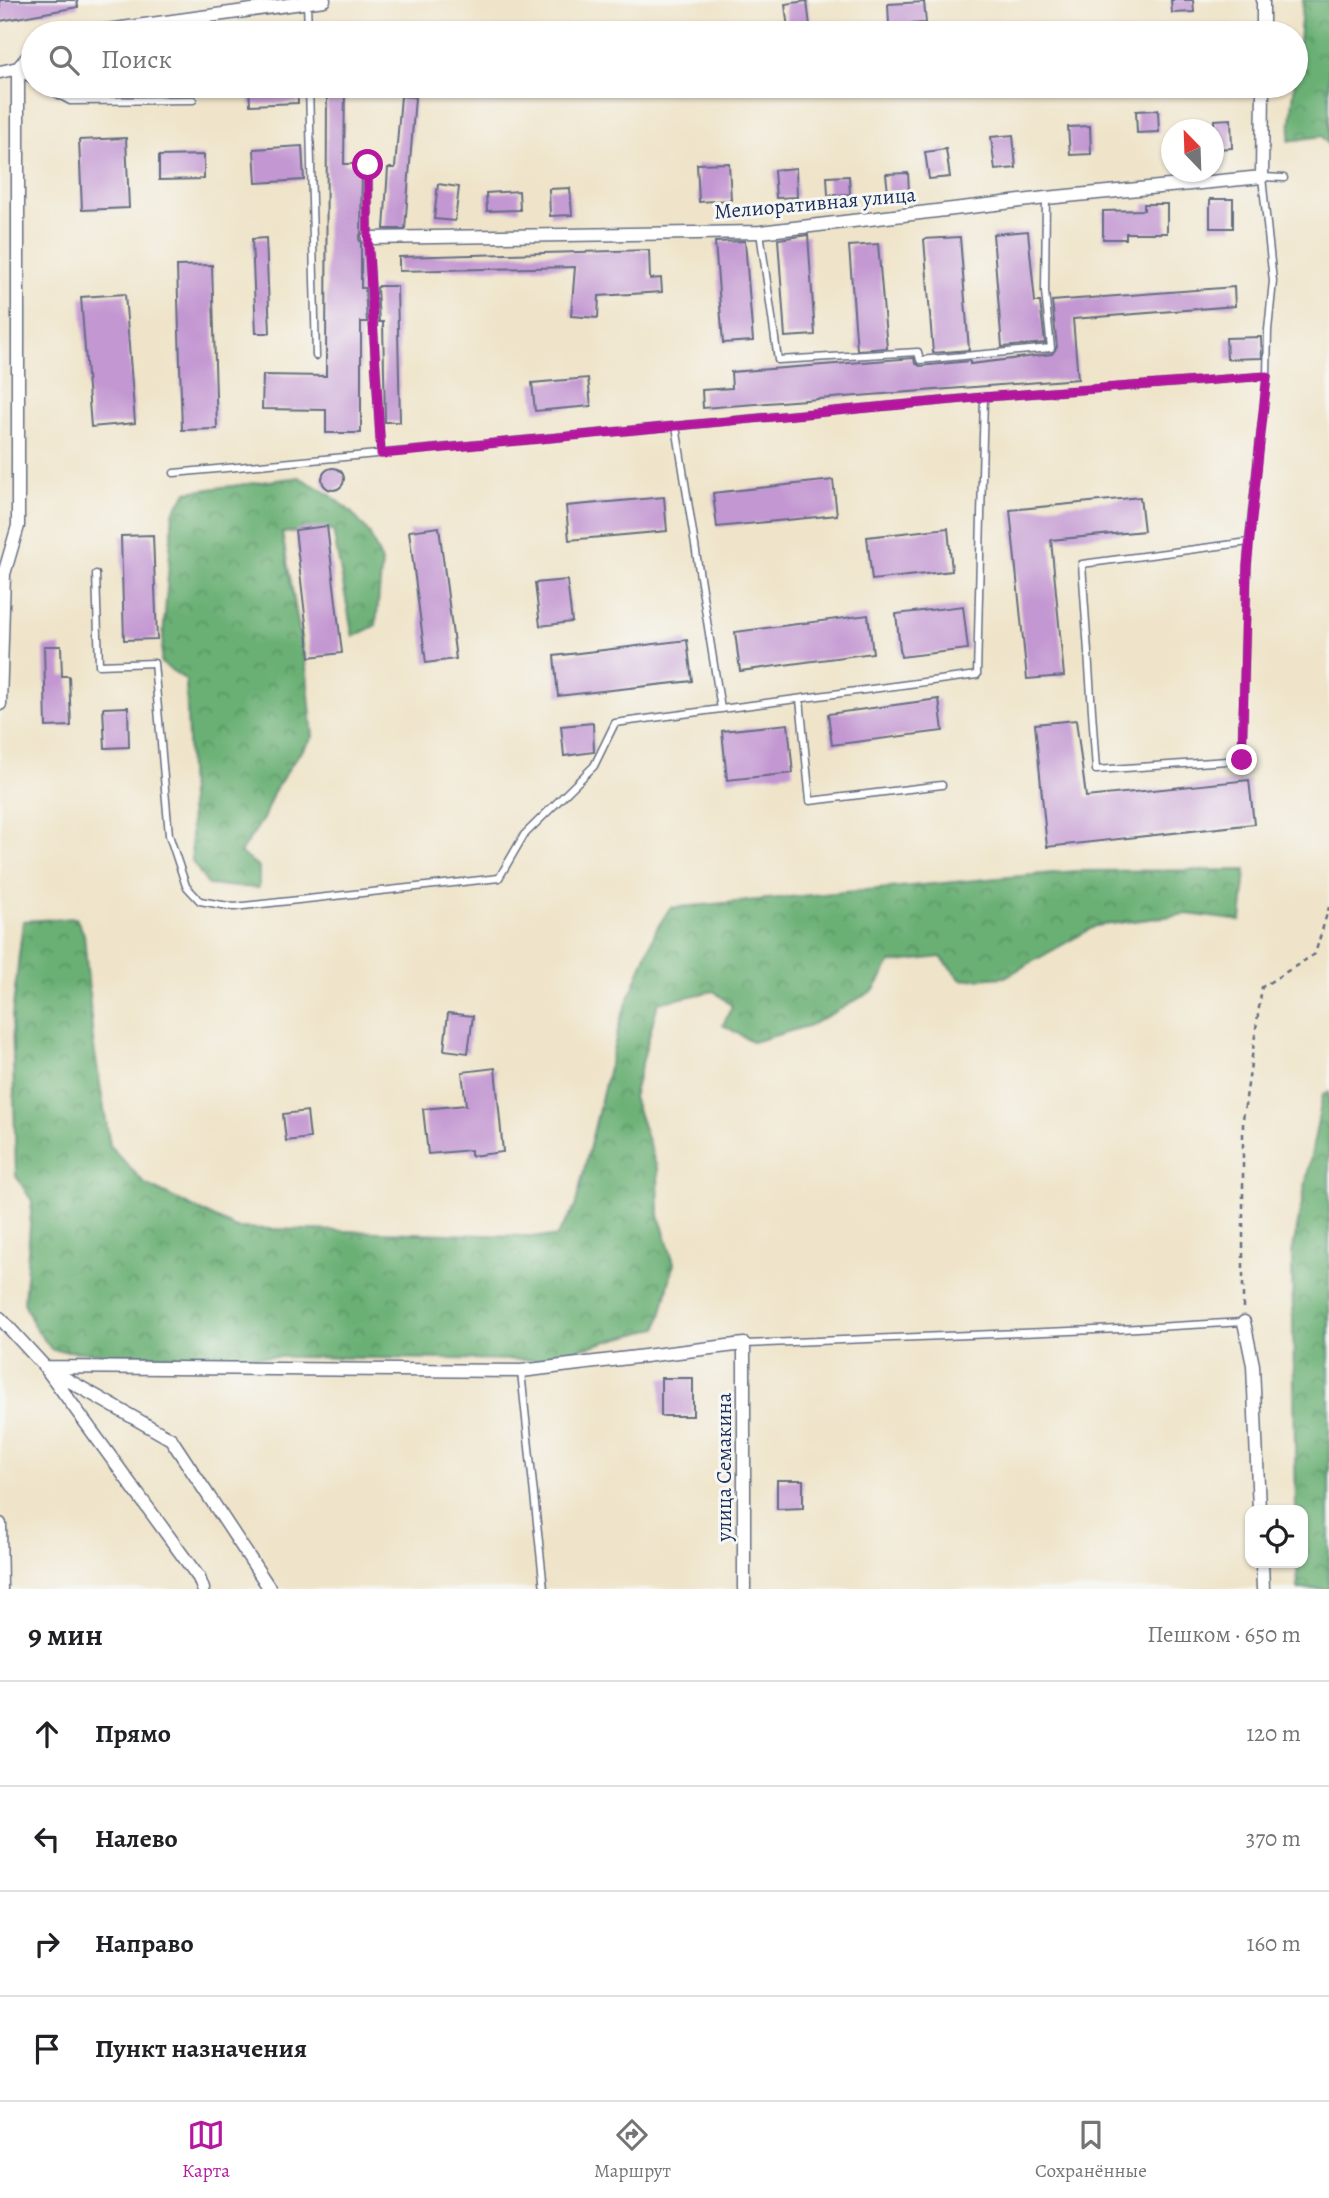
<!DOCTYPE html>
<html lang="ru">
<head>
<meta charset="utf-8">
<style>
	:root { --surface:#fff; --page:#f2f2f2; --text:#202124; --muted:#757577; --line:#e0e0e0; --accent:#b5179e }
	body { margin:0; font-family:Alegreya,serif; background:var(--page); color:var(--text) }
	.controls { position:absolute; right:21px; bottom:21px; display:grid; overflow:hidden; border-radius:14px; box-shadow:0 2px 5px #0004 }
	.controls button { width:63px; height:63px; display:grid; place-items:center; padding:0; border:0; border-bottom:2px solid var(--line); background:var(--surface); color:var(--text); font:35px sans-serif }
	.compass { position:absolute; left:1161px; top:119px; width:63px; height:63px; border-radius:50%; background:var(--surface); box-shadow:0 2px 5px #0004; rotate:337deg }
	.stop { position:absolute; width:21px; height:21px; margin:-16px; border:5px solid #b5179e; border-radius:50%; background:#fff }
	.stop.end { background:#b5179e; border-color:#fff; box-shadow:0 2px 7px #0008 }
	.list { margin:0; padding:0; list-style:none }
	h2 { display:flex; justify-content:space-between; align-items:center; height:91px; margin:0; padding:0 28px; font-size:30px }
	h2 small { font-size:23px; font-weight:400; color:var(--muted) }
	.list li { display:grid; grid-template-columns:46px 1fr auto; gap:21px; align-items:center; box-sizing:border-box; height:105px; padding:0 28px; border-top:2px solid var(--line) }
	.list b { display:block; font-size:26px; white-space:nowrap }
	.list em { font-size:23px; font-style:normal; color:var(--muted) }
	.icon { flex:none; width:38px; height:38px; fill:none; stroke:currentColor; stroke-width:2; stroke-linecap:round; stroke-linejoin:round }
	.map { position:relative; flex:none; width:1329px; height:1589px; overflow:hidden }
	.search { position:absolute; background:var(--surface); box-shadow:0 2px 5px #0004; left:21px; right:21px; top:21px; height:77px; display:flex; align-items:center; gap:18px; box-sizing:border-box; padding:0 24px; border-radius:38px; color:var(--muted); font-size:26px }
	.sheet { height:511px; background:var(--surface) }
	nav { display:flex; justify-content:space-around; align-items:center; box-sizing:border-box; height:98px; border-top:2px solid var(--line); background:var(--surface); font-size:19px; color:var(--muted) }
	nav a { display:grid; justify-items:center; gap:4px }
	nav .on { color:var(--accent) }
	.map>svg:first-child { display:block }
</style>
</head>
<body>
<div class="map">
<svg width="1329" height="1589" viewBox="0 0 1329 1589">
	<defs>
		<pattern id="forest-crowns" width="20" height="18" patternUnits="userSpaceOnUse" patternTransform="scale(1.75)"><rect width="20" height="18" fill="#6ab074"/><path d="M2 6a3 3 0 1 1 6 0M12 15a3 3 0 1 1 6 0" fill="none" stroke="#569062"/></pattern>
	</defs>
	<rect width="100%" height="100%" fill="#f6f6f2"/>
	<filter id="ink" filterUnits="userSpaceOnUse"><feTurbulence type="fractalNoise" baseFrequency=".0143" numOctaves="2"/><feDisplacementMap in="SourceGraphic" scale="14" xChannelSelector="R" yChannelSelector="G"/><feConvolveMatrix kernelMatrix="1 2 1 2 8 2 1 2 1" color-interpolation-filters="sRGB"/></filter>
	<filter id="wash" filterUnits="userSpaceOnUse"><feTurbulence type="fractalNoise" baseFrequency=".00686" numOctaves="4" result="noise"/><feDisplacementMap in="SourceGraphic" scale="28" xChannelSelector="R" yChannelSelector="G"/><feGaussianBlur stdDeviation="1.57" result="paint"/><feColorMatrix in="noise" values="0 0 0 0 0 0 0 0 0 0 0 0 0 0 0 0 0 1.4 0 .05"/><feComposite in="paint" operator="in"/></filter>
	<g filter="url(#wash)">
		<rect width="100%" height="100%" fill="#efe4c9"/>
		<!-- forest -->
		<path fill="url(#forest-crowns)" stroke="#427069" stroke-width="2" d="M1303,0H1329V146L1322,136L1289,141Z
			M299,477L329,494L351,512L369,533L382,562L376,625L353,637L333,530L282,533L307,674L313,737L295,759L273,793L263,819L240,853L259,867V888L208,885L192,861L186,680L161,663L173,513L187,492Z
			M1246,870L1241,921L1187,914L1096,926L1005,977L961,980L941,957L890,963L874,990L811,1025L753,1042L723,1025L732,1006L714,991L658,1003L633,1097L658,1171L659,1215L674,1263L658,1328L538,1360L125,1355L52,1350L34,1326L24,1302L32,1201L16,1176L12,1016L23,921L76,918L84,934L93,1041L110,1146L145,1184L236,1228L556,1237L575,1207L621,1018L656,930L670,908L1076,871Z
			M1329,1092V1589H1298L1297,1563H1303V1510H1296L1292,1254L1323,1094Z"/>
		<g id="blocks">
			<!-- building -->
			<path fill="#c397d2" d="M0,0H77L78,7L0,21Z
				M1171,0H1193L1194,12L1172,13Z
				M807,1L810,26L788,29L785,4Z
				M924,2L926,23L889,25L888,4Z
				M249,86H297L298,103L250,105Z
				M327,86H345L344,164H362L361,233L359,239L361,243V288H365L367,322H361V433H326V410L262,409L263,375L326,376Z
				M401,96L415,97L405,229H384L388,168H395Z
				M1158,110L1159,132L1137,133L1136,111Z
				M1231,119L1232,148L1214,149V120Z
				M1090,126L1091,154L1070,155L1068,127Z
				M1013,135L1016,168L995,170L991,137Z
				M126,138L129,208L82,210L79,140Z
				M302,146L304,180L256,183L254,149Z
				M946,149L950,177L929,179L925,152Z
				M204,155V179L159,180V156Z
				M729,163L731,200L699,202L697,164Z
				M796,168L797,197L776,198L774,170Z
				M908,173L909,191L888,192L886,174Z
				M849,176L850,194L828,195L827,177Z
				M438,184L459,187L455,221L434,219Z
				M570,188L572,215L550,216L549,189Z
				M519,191L520,210L487,211L486,193Z
				M1210,199H1233V228H1210Z
				M1144,204H1167V233H1126V239H1103V211L1144,210Z
				M1028,231L1035,302H1040L1045,343L1002,347L993,234Z
				M808,235L815,335L785,337L778,239Z
				M960,237L969,350L933,353L924,239Z
				M266,238L270,333H256L252,239Z
				M745,241L753,341L723,343L715,242Z
				M878,244L887,348L857,350L849,246Z
				M649,250L650,279L661,278L662,292L599,296L598,318L571,316L575,267L399,271V257Z
				M212,265L217,429L182,430L177,266Z
				M379,286H397L400,422H385L383,322H379L377,288Z
				M1234,287L1235,306L1073,319L1078,379L703,408L702,390L732,388L731,372L914,358L915,363L920,366L970,361V364L1052,354L1057,347L1052,301Z
				M125,294L135,423L91,427L81,297Z
				M1261,337L1262,358L1227,359L1226,338Z
				M588,378L591,406L535,411L532,383Z
				M322 479a11 11 0 1 1 22 0a11 11 0 1 1-22 0Z
				M833,480L837,515L717,527L713,493Z
				M664,497L667,531L569,540L566,506Z
				M1140,497L1144,531L1051,540L1064,676L1027,679L1010,510Z
				M327,526L342,653L310,657L295,530Z
				M439,527L456,659L426,663L409,531Z
				M948,528L952,571L872,580L867,537Z
				M153,535L157,639L124,640L121,536Z
				M567,580L572,622L540,626L535,583Z
				M963,606L968,649L901,657L896,614Z
				M868,615L873,653L740,671L735,632Z
				M687,640L692,681L558,696L554,656Z
				M44,646H61L62,676H69L71,726L46,727Z
				M939,699L943,731L832,745L828,714Z
				M128,707L129,747L105,748L103,708Z
				M1076,720L1086,797L1249,780L1254,824L1047,847L1035,724Z
				M593,723L594,752L564,756L561,726Z
				M788,724L793,773L727,780L722,731Z
				M448,1013L473,1016L468,1053L444,1050Z
				M495,1068L503,1152L471,1156V1150L428,1154L423,1109L466,1105L462,1072Z
				M307,1111L310,1138L286,1141L283,1114Z
				M661,1378H693V1416H661Z
				M777,1480H803V1508L777,1509Z"/>
		</g>
	</g>
	<g filter="url(#ink)">
		<use href="#blocks" fill-opacity="0" stroke="#656e83" stroke-width="2"/>
		<g fill="none" stroke-linecap="round" stroke-linejoin="round">
			<defs>
				<path id="lane" d="M307,2L308,33
					M18,72L33,80
					M43,86L70,101L193,100
					M309,86L316,356
					M368,165V238L381,454
					M760,232L778,360L918,352L920,360L1051,348L1045,292L1046,198
					M676,426L721,709L977,675L984,397
					M174,473L984,397L1267,376
					M1249,542L1082,564L1096,770L1242,760L1247,566L1249,542L1267,376L1268,330L1273,281L1262,177L1284,178
					M96,574L99,665L154,663L169,835L186,886L200,901L234,907L499,878L524,835L594,766L615,723L721,709
					M800,699L810,801L942,785
					M744,1344L1120,1329L1244,1322
					M521,1372L544,1589"/>
				<path id="street" d="M86,33L324,0
					M1263,33V0
					M0,72L18,68L33,51
					M368,238L760,232L1046,198L1262,177L1263,86
					M0,704L4,574L18,526V68
					M0,1318L45,1367L521,1371L744,1344V1589
					M1244,1322L1253,1365L1259,1510
					M0,1524L1,1589
					M1262,1563L1263,1589
					M203,1589L199,1578L45,1367L171,1439L270,1589"/>
			</defs>
			<!-- lane casing -->
			<use href="#lane" stroke="#656e83" stroke-width="9"/>
			<!-- street casing -->
			<use href="#street" stroke="#656e83" stroke-width="15"/>
			<!-- path -->
			<path stroke="#656e83" stroke-width="2.5" stroke-dasharray="5 5" stroke-linecap="butt" d="M1243,1308V1119L1262,987L1315,954L1329,907"/>
			<!-- lane -->
			<use href="#lane" stroke="#fff" stroke-width="6"/>
			<!-- street -->
			<use href="#street" stroke="#fff" stroke-width="12"/>
		</g>
	</g>
	<g fill="none" stroke-linecap="round" stroke-linejoin="round" filter="url(#ink)">
		<!-- route -->
		<path stroke="#b5179e" stroke-width="9" d="M368,165V238L381,454L984,397L1267,376L1247,566L1242,760"/>
	</g>
	<g text-anchor="middle" stroke-width="6" stroke-linejoin="round" paint-order="stroke">
		<!-- street labels -->
		<g font-size="21" fill="#1b2f5e" stroke="#f6f6f2">
			<text transform="translate(815 203) rotate(-5)" y="7">Мелиоративная улица</text>
			<text transform="translate(724 1467) rotate(-90)" y="7">улица Семакина</text>
		</g>
	</g>
</svg>
<div class="controls">
<button><svg class="icon" aria-label="locate" viewBox="0 0 24 24"><circle cx="12" cy="12" r="6"/><path d="M12 2v4M12 18v4M2 12h4M18 12h4"/></svg></button>
</div>
<svg class="compass" viewBox="-18 -18 36 36"><path d="M0-13l5 13h-10z" fill="#e53935"/><path d="M0 13l5-13h-10z" fill="#757577"/></svg>
<div class="stop" style="left:368px;top:165px"></div>
<div class="stop end" style="left:1242px;top:760px"></div>
<div class="search"><svg class="icon" aria-label="search" viewBox="0 0 24 24"><circle cx="10" cy="10" r="6"/><path d="M15 15l6 6"/></svg>Поиск</div>
</div>
<section class="sheet">
<h2>9 мин<small>Пешком · 650 m</small></h2>
<ul class="list">
<li><svg class="icon" aria-label="ahead" viewBox="0 0 24 24"><path d="M12 20V5M6 11l6-6 6 6"/></svg><div><b>Прямо</b></div><em>120 m</em></li>
<li><svg class="icon" aria-label="left" viewBox="0 0 24 24"><path d="M17 20v-9H6M10 6l-5 5 5 5"/></svg><div><b>Налево</b></div><em>370 m</em></li>
<li><svg class="icon" aria-label="right" viewBox="0 0 24 24"><path d="M7 20v-9h11M14 6l5 5-5 5"/></svg><div><b>Направо</b></div><em>160 m</em></li>
<li><svg class="icon" aria-label="arrive" viewBox="0 0 24 24"><path d="M6 21V4h12l-3 4 3 4H6"/></svg><div><b>Пункт назначения</b></div></li>
</ul>
</section>
<nav>
<a class="on"><svg class="icon" aria-label="map" viewBox="0 0 24 24"><path d="M3 6l6-2 6 2 6-2v14l-6 2-6-2-6 2zM9 4v14M15 6v14"/></svg>Карта</a>
<a><svg class="icon" aria-label="directions" viewBox="0 0 24 24"><path d="M12 3l9 9-9 9-9-9zM9 14v-3h6M13 9l2 2-2 2"/></svg>Маршрут</a>
<a><svg class="icon" aria-label="saved" viewBox="0 0 24 24"><path d="M7 4h10v16l-5-4-5 4z"/></svg>Сохранённые</a>
</nav>
</body>
</html>
